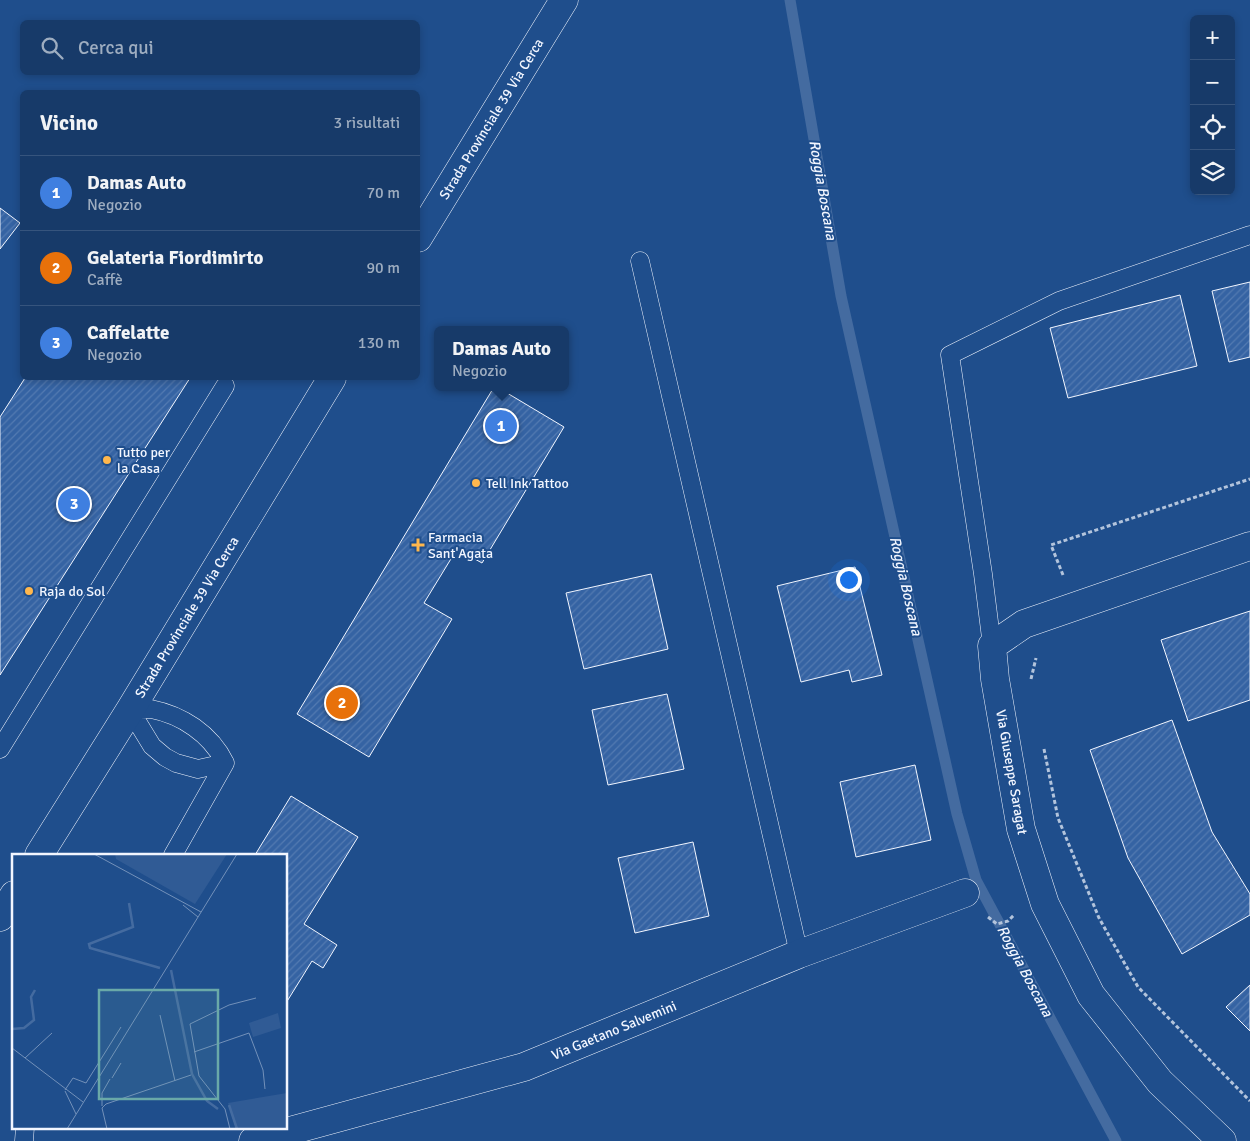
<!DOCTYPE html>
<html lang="it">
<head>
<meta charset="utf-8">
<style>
	:root { --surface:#173a69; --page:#244571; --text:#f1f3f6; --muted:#9eadc0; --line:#36547d; --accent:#ffb74d }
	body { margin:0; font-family:Signika,sans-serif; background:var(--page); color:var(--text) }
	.controls { position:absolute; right:15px; top:15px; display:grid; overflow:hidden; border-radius:8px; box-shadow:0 2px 8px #0003 }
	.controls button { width:45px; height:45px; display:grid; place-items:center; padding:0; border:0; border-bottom:1px solid var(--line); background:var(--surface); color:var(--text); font:25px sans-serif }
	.you { position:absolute; left:848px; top:579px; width:18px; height:18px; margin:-12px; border:4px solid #fff; border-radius:50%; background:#1a73e8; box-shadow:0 0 0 8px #1a73e833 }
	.badge { display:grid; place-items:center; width:32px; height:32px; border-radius:50%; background:var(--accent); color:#fff; font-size:16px; font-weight:700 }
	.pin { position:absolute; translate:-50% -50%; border:2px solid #fff; box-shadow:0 1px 5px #0006 }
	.popup { position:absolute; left:434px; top:326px; width:135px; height:65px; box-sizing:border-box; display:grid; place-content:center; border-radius:8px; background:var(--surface); filter:drop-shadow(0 1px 4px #0005); font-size:16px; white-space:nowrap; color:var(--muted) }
	.popup b { font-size:19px; color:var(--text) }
	.popup::after { content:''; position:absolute; left:50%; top:100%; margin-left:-10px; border:10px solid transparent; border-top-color:var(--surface) }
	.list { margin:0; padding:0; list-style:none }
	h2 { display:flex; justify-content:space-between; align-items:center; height:65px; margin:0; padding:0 20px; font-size:21px }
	h2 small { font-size:16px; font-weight:400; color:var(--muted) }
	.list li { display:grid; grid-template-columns:32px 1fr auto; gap:15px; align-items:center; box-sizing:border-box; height:75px; padding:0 20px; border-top:1px solid var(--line) }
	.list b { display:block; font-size:19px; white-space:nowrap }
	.list p { margin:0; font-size:16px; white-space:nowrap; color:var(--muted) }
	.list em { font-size:16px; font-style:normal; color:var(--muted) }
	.icon { flex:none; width:28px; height:28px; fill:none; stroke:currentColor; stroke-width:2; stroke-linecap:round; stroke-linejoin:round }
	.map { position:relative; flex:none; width:1250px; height:1141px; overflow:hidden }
	.search { position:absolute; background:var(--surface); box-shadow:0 2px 8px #0003; left:20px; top:20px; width:400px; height:55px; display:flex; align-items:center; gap:12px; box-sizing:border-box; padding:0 18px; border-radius:8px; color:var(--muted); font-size:19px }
	.panel { position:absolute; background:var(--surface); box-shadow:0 2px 8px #0003; left:20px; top:90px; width:400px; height:290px; border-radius:8px }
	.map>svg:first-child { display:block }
</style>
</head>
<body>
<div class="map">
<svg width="1250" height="1141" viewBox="0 0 1250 1141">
	<defs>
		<pattern id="building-hatch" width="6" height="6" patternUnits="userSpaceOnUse" patternTransform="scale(1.25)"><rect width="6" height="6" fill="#3563a3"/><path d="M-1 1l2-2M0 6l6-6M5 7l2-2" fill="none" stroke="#537ab1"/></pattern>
	</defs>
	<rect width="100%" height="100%" fill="#1f4e8c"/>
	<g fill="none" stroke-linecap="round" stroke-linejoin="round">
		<!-- stream -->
		<path stroke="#446ba0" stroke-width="11" d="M790,0L841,296L957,814L976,880L1116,1141"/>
	</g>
	<!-- building -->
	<path fill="url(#building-hatch)" stroke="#f2f6ff" d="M0,208L20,223L0,249Z
		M1250,282V357L1229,362L1212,291Z
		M1180,295L1197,366L1068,398L1050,328Z
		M25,378H190L0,675V417Z
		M494,387H497L564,427L482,563L457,549L424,603L452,619L369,757L297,714Z
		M855,567L882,675L852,682L849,670L801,682L777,586Z
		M651,574L668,649L584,669L566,593Z
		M1250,611V700L1188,721L1161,640Z
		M667,694L684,769L608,785L592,710Z
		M1172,720L1212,832L1250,894V915L1182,954L1128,858L1090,750Z
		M915,765L931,840L856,857L840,782Z
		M291,796L358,837L304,924L337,945L323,968L312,961L286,1003V855H255Z
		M693,842L709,916L635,933L618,858Z
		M1250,985V1031L1226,1007Z"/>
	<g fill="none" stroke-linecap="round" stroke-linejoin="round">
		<defs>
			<path id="lane" d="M640,261L799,954
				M992,646L983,574L950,355L1059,301L1250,235
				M151,709C182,715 211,734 225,763L198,769L176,763L165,757L152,746L130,710Z
				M0,749L225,386
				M173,855L225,763
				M24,1141L25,1127"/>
			<g id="street">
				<path id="s1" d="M253,1141L524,1067L799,954L965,893"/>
				<path d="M1222,1141L1160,1082L1091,995L1045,904L1021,829L995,679L992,646L1024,624L1250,546"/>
			</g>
			<g id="primary">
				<path id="s2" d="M418,238L564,0"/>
				<path id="s3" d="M39,855L130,710L332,378"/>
				<path d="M0,917L14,895"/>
			</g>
		</defs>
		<!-- lane casing -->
		<use href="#lane" stroke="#f2f6ff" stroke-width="19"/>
		<!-- street casing -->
		<use href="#street" stroke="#f2f6ff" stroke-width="29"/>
		<!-- primary casing -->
		<use href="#primary" stroke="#f2f6ff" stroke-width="29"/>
		<!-- path -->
		<path stroke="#b3c4dc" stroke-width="3" stroke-dasharray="4 2.5" stroke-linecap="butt" d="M1063,575L1051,545L1250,479
			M1031,679L1036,658
			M1044,749L1058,818L1099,918L1138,987L1250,1101
			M988,917L997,924L1008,921L1014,915"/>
		<!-- lane -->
		<use href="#lane" stroke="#1f4e8c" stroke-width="18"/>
		<!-- street -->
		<use href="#street" stroke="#1f4e8c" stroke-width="28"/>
		<!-- primary -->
		<use href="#primary" stroke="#1f4e8c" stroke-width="28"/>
	</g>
	<!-- markers -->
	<g fill="#ffb74d" stroke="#1f4e8c" stroke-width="2">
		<circle cx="107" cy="460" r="5"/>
		<circle cx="476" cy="483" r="5"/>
		<path d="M415.5 537.5h5v5h5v5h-5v5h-5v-5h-5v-5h5z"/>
		<circle cx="29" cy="591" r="5"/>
	</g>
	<g text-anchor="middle" stroke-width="4" stroke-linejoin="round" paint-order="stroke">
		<!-- street labels -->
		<g font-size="14" fill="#f2f6ff" stroke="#1f4e8c">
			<text dy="5" stroke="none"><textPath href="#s2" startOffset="140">Strada Provinciale 39 Via Cerca</textPath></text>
			<text dy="5" stroke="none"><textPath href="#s3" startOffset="280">Strada Provinciale 39 Via Cerca</textPath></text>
			<text transform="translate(1012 772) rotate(80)" y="5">Via Giuseppe Saragat</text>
			<text dy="5" stroke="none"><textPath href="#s1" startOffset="378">Via Gaetano Salvemini</textPath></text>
		</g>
		<!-- poi labels -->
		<g font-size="14" fill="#f2f6ff" stroke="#1f4e8c" text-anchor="start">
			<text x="117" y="457">Tutto per<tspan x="117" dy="16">la Casa</tspan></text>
			<text x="486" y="488">Tell Ink Tattoo</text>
			<text x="428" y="542">Farmacia<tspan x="428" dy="16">Sant'Agata</tspan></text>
			<text x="39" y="596">Raja do Sol</text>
		</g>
		<!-- water labels -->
		<g font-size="15" font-style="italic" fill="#f2f6ff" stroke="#1f4e8c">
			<text transform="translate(823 190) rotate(80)" y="5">Roggia Boscana</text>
			<text transform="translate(906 586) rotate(77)" y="5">Roggia Boscana</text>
			<text transform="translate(1025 971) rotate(62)" y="5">Roggia Boscana</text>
		</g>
	</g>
	<!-- overview -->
	<g transform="translate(12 854)">
		<rect width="275" height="275" fill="#1f4e8c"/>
		<path d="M266,159L269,174L241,183L237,169ZM275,239V275H224L216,249Z" fill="#305b95"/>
		<path d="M103,0H215L183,50L104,5Z" fill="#305b95"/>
		<path fill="none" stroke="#446ba0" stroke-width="2.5" d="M117,49L121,73L77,90L78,94L148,114M159,116L180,220L195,247L206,255M0,175L12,174L22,166L19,143L23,136M217,251L225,275"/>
		<path fill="none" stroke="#7391ba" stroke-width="1" d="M82,0L189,58M171,51L186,63M148,161L163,227M0,194L71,248M182,198L237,179L251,216L253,235M13,204L40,179M100,224L109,209M53,236L61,224L74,229L109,173M53,237L64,260M90,252V239L98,225M55,275L225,0M95,275L90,254L94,250L179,221M218,275L213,255L187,222L178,170L217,151L244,144"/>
		<path fill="#6aa9a8" fill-opacity="0.15" stroke="#6aa9a8" stroke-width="2.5" d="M87,136H206V245H87Z"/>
		<rect width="275" height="275" fill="none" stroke="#f2f6ff" stroke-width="2.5"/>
	</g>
</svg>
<div class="controls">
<button>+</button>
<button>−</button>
<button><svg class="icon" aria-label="locate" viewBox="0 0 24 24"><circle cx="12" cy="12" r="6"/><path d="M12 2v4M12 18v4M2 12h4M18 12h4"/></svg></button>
<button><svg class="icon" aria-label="layers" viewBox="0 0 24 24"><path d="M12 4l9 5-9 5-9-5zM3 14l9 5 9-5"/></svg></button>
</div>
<div class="you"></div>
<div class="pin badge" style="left:501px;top:426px;background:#3f7fe0">1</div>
<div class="popup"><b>Damas Auto</b>Negozio</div>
<div class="pin badge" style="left:342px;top:703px;background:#e8710a">2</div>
<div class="pin badge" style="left:74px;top:504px;background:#3f7fe0">3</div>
<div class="search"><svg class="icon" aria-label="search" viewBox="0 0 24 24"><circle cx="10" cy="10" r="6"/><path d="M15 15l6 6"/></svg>Cerca qui</div>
<section class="panel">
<h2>Vicino<small>3 risultati</small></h2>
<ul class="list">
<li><span class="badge" style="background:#3f7fe0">1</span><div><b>Damas Auto</b><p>Negozio</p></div><em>70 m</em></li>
<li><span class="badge" style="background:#e8710a">2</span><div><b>Gelateria Fiordimirto</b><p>Caffè</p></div><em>90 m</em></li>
<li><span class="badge" style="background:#3f7fe0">3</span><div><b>Caffelatte</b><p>Negozio</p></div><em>130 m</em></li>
</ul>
</section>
</div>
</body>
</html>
